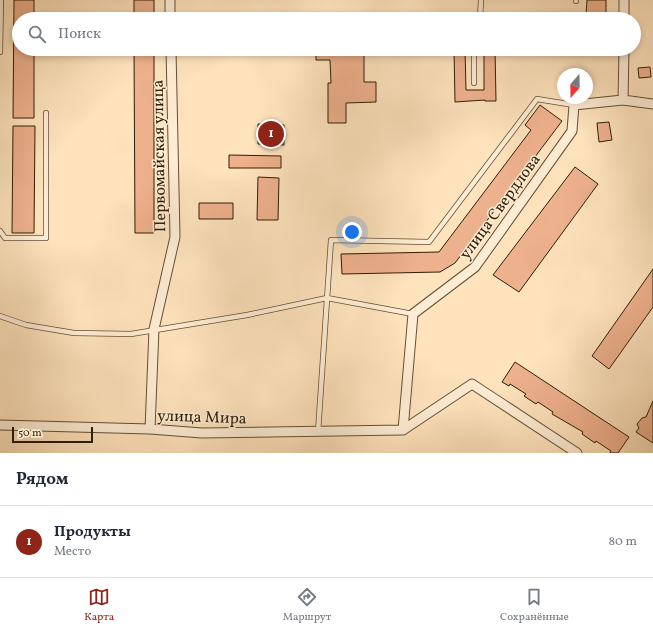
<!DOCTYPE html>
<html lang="ru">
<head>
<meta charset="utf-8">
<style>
	:root { --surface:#fff; --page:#f6f6f7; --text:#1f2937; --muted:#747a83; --line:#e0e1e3; --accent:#8f2418 }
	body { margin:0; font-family:Vollkorn,serif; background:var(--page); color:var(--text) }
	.compass { position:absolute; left:557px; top:68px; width:36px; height:36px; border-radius:50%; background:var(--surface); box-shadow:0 2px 6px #0003; rotate:200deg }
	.scale { position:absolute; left:12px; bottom:10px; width:81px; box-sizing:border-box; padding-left:4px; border:2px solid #301e06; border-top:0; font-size:11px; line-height:14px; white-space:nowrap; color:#301e06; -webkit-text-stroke:3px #feedd4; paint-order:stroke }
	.you { position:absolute; left:352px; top:232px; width:14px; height:14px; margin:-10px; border:3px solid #fff; border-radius:50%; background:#1a73e8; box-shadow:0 0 0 6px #1a73e833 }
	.badge { display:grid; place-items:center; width:26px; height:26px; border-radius:50%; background:var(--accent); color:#fff; font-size:13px; font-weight:700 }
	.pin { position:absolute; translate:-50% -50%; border:2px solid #fff; box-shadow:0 1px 4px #0006 }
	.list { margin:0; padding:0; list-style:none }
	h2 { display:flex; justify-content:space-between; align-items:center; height:52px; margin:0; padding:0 16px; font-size:17px }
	h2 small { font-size:13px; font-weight:400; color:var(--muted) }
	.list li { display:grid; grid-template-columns:26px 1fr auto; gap:12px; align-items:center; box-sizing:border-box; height:72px; padding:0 16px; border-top:1px solid var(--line) }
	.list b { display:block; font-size:15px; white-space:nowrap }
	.list p { margin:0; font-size:13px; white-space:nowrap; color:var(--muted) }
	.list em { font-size:13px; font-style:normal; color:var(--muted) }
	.icon { flex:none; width:22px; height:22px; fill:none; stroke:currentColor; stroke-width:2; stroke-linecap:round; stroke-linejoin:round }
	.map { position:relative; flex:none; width:653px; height:453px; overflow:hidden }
	.search { position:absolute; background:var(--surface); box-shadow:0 2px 6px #0003; left:12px; right:12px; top:12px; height:44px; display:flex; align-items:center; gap:10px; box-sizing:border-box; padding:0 14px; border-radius:22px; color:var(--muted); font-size:15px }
	.sheet { height:124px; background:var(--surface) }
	nav { display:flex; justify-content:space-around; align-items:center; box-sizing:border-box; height:56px; border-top:1px solid var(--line); background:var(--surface); font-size:11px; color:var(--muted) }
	nav a { display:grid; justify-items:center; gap:2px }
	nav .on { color:var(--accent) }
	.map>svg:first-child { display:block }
</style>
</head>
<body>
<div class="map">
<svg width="653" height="453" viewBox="0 0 653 453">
	<rect width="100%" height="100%" fill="#fee3bd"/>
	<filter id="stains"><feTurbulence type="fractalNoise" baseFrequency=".005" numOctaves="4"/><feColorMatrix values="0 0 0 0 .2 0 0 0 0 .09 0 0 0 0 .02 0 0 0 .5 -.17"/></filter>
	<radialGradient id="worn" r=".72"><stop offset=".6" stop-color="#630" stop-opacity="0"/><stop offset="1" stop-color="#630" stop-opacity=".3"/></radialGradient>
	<!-- building -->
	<path fill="#eeb18d" stroke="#301e06" d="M14,0H34V19H19V49H34V118H13Z
		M134,0H154V19H134Z
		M587,0H606V16L586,15Z
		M134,49H154V233H135Z
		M316,49H377V54H364V82H376V102L346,103V123H328V83H331L330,60H316Z
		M454,49H465L466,90H484V49H495L496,101H485V100L455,102Z
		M650,67L651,77L639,78L638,68Z
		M540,105L562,121L455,263L440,272L342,274L341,254L439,252L531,130L525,125Z
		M609,122L612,140L599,142L597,123Z
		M258,124L284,125V145L258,144Z
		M13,126H35L34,233H12Z
		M229,155L281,156V168H229Z
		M575,167L598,184L519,292L493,275Z
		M258,177L279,178L278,220H257Z
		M199,203H233V219H199Z
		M653,269V307L609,369L592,356Z
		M515,362L629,437L618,453H610L611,451L596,441L595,443L582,434L583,432L552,414L553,412L538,402L536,404L524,396L526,394L510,384L509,386L502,382Z
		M653,401V443L636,432L639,428L637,424L642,418L646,417Z"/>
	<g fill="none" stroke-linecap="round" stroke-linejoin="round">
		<defs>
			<path id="service" d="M576,1V0
				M480,19L481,0
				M474,49V83
				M0,52L1,0
				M0,231L5,238H46V113
				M0,316L26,325L74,333L131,334L247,315L327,298L413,314
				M318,432L331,240L429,242L537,99L574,105"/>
			<path id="minor" d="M170,0V19
				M624,19V0
				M623,100L624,49
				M0,425L150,429L202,433L403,430
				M150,429L154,329L175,237L171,49
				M403,430L413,314L475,267L572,131L574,105L623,100L653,104
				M403,430L472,384L577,453"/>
		</defs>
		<!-- service casing -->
		<use href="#service" stroke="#644f34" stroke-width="6"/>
		<!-- minor casing -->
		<use href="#minor" stroke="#644f34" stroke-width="11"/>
		<!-- service -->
		<use href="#service" stroke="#feedd4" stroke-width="4.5"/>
		<!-- minor -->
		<use href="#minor" stroke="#feedd4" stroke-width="9"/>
	</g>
	<g text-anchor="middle" stroke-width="3" stroke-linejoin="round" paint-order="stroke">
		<!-- street labels -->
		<g font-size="16" fill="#301e06" stroke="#feedd4">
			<text transform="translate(158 156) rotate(-91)" y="6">Первомайская улица</text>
			<text transform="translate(499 206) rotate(-54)" y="6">улица Свердлова</text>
			<text transform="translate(202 416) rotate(2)" y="6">улица Мира</text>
		</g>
	</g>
	<rect width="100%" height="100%" filter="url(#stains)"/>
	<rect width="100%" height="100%" fill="url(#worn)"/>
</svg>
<svg class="compass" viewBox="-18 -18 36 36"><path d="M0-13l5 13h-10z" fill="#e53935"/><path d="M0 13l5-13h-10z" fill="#747a83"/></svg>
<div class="scale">50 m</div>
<div class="you"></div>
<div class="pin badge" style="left:271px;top:134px">1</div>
<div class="search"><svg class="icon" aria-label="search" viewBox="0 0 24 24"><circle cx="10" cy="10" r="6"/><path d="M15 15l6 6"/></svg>Поиск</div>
</div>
<section class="sheet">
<h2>Рядом<small></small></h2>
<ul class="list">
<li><span class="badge">1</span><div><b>Продукты</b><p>Место</p></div><em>80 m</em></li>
</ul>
</section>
<nav>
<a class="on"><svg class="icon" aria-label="map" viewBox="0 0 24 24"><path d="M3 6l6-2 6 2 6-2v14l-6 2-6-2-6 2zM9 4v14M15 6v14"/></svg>Карта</a>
<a><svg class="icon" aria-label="directions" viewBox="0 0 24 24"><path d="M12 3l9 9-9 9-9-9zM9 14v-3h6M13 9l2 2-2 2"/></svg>Маршрут</a>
<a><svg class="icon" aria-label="saved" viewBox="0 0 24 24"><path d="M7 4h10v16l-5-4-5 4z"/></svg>Сохранённые</a>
</nav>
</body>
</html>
